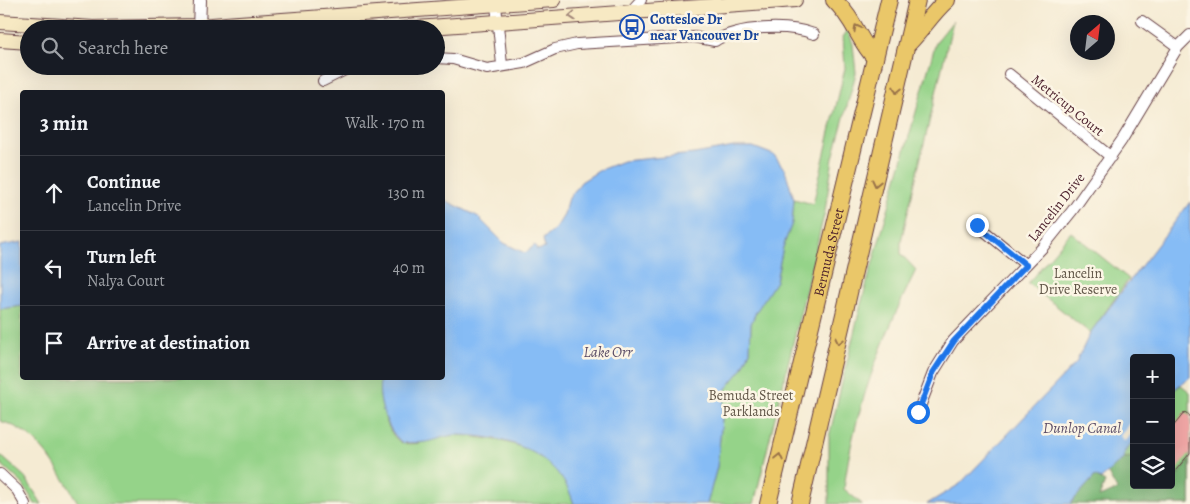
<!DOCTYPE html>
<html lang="en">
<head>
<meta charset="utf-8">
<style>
	:root { --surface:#171b24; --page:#242831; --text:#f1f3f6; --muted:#9ea1a6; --line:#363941 }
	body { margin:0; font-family:Alegreya,serif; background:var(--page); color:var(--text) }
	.controls { position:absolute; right:15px; bottom:15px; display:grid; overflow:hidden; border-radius:5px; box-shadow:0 5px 20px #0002 }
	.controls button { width:45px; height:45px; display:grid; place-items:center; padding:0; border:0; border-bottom:1px solid var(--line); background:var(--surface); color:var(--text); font:25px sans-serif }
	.compass { position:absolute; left:1070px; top:15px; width:45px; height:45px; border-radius:50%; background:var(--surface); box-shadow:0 5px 20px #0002; rotate:28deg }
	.stop { position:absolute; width:15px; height:15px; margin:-11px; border:4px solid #1a73e8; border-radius:50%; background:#fff }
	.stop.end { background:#1a73e8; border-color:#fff; box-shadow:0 1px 5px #0008 }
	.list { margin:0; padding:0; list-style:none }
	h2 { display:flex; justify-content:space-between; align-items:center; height:65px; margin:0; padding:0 20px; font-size:21px }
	h2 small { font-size:16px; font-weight:400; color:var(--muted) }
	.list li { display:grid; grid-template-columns:32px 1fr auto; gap:15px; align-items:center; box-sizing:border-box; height:75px; padding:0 20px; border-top:1px solid var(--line) }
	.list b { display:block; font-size:19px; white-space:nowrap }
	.list p { margin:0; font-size:16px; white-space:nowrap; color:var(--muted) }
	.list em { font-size:16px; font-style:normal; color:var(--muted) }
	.icon { flex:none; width:28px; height:28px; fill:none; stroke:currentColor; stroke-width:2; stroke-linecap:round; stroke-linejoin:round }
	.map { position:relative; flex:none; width:1190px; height:504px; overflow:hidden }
	.search { position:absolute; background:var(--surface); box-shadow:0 5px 20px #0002; left:20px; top:20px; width:425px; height:55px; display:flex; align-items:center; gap:12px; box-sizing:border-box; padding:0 18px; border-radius:28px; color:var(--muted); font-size:19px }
	.panel { position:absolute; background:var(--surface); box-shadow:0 5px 20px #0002; left:20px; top:90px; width:425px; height:290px; border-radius:5px }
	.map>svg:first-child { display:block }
</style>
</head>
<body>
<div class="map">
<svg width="1190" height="504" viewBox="0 0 1190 504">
	<rect width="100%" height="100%" fill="#fcf5e5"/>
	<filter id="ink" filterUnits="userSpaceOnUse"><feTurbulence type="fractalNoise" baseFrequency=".02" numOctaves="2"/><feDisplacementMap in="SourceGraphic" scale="10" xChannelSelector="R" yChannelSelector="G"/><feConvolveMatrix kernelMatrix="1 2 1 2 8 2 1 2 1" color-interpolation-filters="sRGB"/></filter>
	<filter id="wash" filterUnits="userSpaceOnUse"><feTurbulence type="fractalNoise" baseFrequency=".0096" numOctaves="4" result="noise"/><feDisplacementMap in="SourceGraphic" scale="20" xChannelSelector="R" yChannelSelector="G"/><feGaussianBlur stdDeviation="1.12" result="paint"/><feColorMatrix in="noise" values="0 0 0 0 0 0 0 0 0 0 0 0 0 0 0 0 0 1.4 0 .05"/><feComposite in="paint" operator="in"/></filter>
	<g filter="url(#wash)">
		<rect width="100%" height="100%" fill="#f5ebd3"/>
		<!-- green -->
		<path fill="#95d389" stroke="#70795a" d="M953,21L901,241V254L916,270C882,339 853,412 844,489L862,504H829V437L861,304L936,42Z
			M848,30L853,44L856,73L833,158L825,211L754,504H707L717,467L725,390L742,369L750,351L751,324L756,312L776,281L783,247L792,223L794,199L813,204L845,68L843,37Z
			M1071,232L1129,279L1090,333L1028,283Z
			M22,306V378H381C376,391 386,438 403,443C420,447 438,436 455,435C464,435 473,437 482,438C525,443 561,459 574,504H79C58,471 41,432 0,421V309Z
			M1181,385L1190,392V504H1148L1107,472L1124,458L1125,451L1134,440V485H1171V392Z
			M0,455L25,477L42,504H35L22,483L0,463Z"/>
		<!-- forest -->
		<path fill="#78b575" stroke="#616a50" d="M1134,457V485H1171L1190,459V504H1070L1095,476L1105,482L1099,497L1117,490L1107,472L1124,458Z"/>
		<!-- water -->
		<path fill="#86bcf5" stroke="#686e90" d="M734,147H753L774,155L785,170L794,199L792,223L783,247L776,281L756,312L751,324L750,351L742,369L725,390L717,467L707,504H574C558,451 507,436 457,435C447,435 436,440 426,442C419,443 411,442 403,443C387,433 375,395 381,378H442L443,199L477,216L504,243L525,253L535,245L537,250L545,248L543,239L556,228L564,215L567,201L581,182L600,170L623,161L694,154Z
			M1190,202V377L1171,392V358H1134V440L1125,451L1124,458L1101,479L1095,476L1070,504H927L960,484L1076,363L1090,333Z
			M22,242V306L0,309V246Z"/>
		<!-- pier -->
		<path fill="#f5ebd3" d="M1133,420L1134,436L1131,434L1125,441L1120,436Z"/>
		<g id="blocks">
			<!-- building -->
			<path fill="#f2a7a6" d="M1185,412L1190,416V453L1171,476V429Z"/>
		</g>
	</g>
	<g filter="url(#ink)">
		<use href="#blocks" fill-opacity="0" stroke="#643e44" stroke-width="1"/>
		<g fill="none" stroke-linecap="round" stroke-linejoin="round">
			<defs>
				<path id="minor" d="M496,5L502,65
					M630,12L641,0
					M1142,21L1178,47
					M436,58L453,59L487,69L524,63L555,49L577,44L694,37L715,41C738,26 788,24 814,34
					M1009,74L1111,157
					M323,81L347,69L369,66
					M977,225L1026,265
					M918,412L933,373L953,341L1043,247L1072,211L1122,140L1178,47L1190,35
					M0,474L17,490L25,504"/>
				<path id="tertiary" d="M199,29L200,0"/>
				<path id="secondary" d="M0,22L93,28L199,26L554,0
					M403,29L795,0
					M0,40L29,42"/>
				<g id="primary">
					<path d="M834,0C855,20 858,40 875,58"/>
					<path d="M909,43C923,29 932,13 947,0"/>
					<path id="s1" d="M768,504L889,0"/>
					<path d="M800,504L917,0"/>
				</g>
			</defs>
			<!-- minor casing -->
			<use href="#minor" stroke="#643e44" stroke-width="12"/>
			<!-- tertiary casing -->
			<use href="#tertiary" stroke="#643e44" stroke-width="14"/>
			<!-- secondary casing -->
			<use href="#secondary" stroke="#643e44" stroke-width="16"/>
			<!-- primary casing -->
			<use href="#primary" stroke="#643e44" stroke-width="18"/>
			<!-- minor -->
			<use href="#minor" stroke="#fff" stroke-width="10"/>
			<!-- tertiary -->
			<use href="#tertiary" stroke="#fff" stroke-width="12"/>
			<!-- secondary -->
			<use href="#secondary" stroke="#f7e9c3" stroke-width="14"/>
			<!-- primary -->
			<use href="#primary" stroke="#eac769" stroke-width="16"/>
		</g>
		<!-- one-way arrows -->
		<defs><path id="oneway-chevron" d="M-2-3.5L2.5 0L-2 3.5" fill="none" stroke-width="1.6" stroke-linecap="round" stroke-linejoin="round" transform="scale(1.25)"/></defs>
		<use stroke="#a08477" href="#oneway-chevron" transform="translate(572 16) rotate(176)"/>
		<g stroke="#9a734a">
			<use href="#oneway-chevron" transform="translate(857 28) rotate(-119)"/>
			<use href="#oneway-chevron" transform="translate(897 90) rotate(103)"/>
			<use href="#oneway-chevron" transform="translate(876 183) rotate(103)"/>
			<use href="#oneway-chevron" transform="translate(839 341) rotate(103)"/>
			<use href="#oneway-chevron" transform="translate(779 457) rotate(-77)"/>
		</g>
	</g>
	<g fill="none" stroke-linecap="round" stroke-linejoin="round" filter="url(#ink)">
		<!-- route -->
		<path stroke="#1a73e8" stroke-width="6" d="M918,412L933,373L954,341L1026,265L977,225"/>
	</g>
	<!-- icons -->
	<defs>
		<symbol id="bus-ring" viewBox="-11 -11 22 22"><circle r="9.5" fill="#fcf5e5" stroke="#1a4fb4" stroke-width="1.5"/><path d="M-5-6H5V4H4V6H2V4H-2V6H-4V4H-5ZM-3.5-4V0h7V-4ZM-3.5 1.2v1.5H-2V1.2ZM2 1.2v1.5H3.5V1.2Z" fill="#1a4fb4"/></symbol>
	</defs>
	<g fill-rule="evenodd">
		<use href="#bus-ring" x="618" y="13" width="28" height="28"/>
	</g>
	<g text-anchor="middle" stroke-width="5" stroke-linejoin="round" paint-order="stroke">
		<!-- transit labels -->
		<g font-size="14" font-weight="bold" fill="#164399" stroke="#fcf5e5" text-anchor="start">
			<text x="650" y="24">Cottesloe Dr<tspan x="650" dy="16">near Vancouver Dr</tspan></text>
		</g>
		<!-- street labels -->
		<g font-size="14" fill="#4a1f2b" stroke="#fcf5e5">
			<text transform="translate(1068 105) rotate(39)" y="5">Metricup Court</text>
			<text transform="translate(1056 207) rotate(-52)" y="5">Lancelin Drive</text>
			<text dy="5" stroke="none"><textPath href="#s1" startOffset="259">Bermuda Street</textPath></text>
		</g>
		<!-- park labels -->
		<g font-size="14" fill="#605547" stroke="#fcf5e5">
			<text x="1078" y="278">Lancelin<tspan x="1078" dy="16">Drive Reserve</tspan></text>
			<text x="751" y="400">Bemuda Street<tspan x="751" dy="16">Parklands</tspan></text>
		</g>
		<!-- water labels -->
		<g font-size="15" font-style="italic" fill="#5c4e68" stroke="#fcf5e5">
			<text x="608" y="357">Lake Orr</text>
			<text x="1082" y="433">Dunlop Canal</text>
		</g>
	</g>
</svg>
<div class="controls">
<button>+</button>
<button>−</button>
<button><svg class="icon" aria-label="layers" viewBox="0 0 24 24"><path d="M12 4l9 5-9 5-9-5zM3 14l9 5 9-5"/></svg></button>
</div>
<svg class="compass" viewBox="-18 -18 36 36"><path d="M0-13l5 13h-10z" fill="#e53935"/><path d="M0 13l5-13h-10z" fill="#9ea1a6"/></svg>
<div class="stop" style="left:918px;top:412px"></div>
<div class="stop end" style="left:977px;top:225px"></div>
<div class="search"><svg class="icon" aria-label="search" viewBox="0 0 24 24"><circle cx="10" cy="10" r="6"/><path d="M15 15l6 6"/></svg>Search here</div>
<section class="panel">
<h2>3 min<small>Walk · 170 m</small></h2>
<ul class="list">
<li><svg class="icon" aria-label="ahead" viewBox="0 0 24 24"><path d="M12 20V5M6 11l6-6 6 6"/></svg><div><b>Continue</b><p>Lancelin Drive</p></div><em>130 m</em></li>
<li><svg class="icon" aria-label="left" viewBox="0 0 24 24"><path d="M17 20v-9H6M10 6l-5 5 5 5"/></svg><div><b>Turn left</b><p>Nalya Court</p></div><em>40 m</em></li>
<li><svg class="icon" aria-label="arrive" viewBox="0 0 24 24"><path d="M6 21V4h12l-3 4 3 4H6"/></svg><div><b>Arrive at destination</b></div></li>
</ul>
</section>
</div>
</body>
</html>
